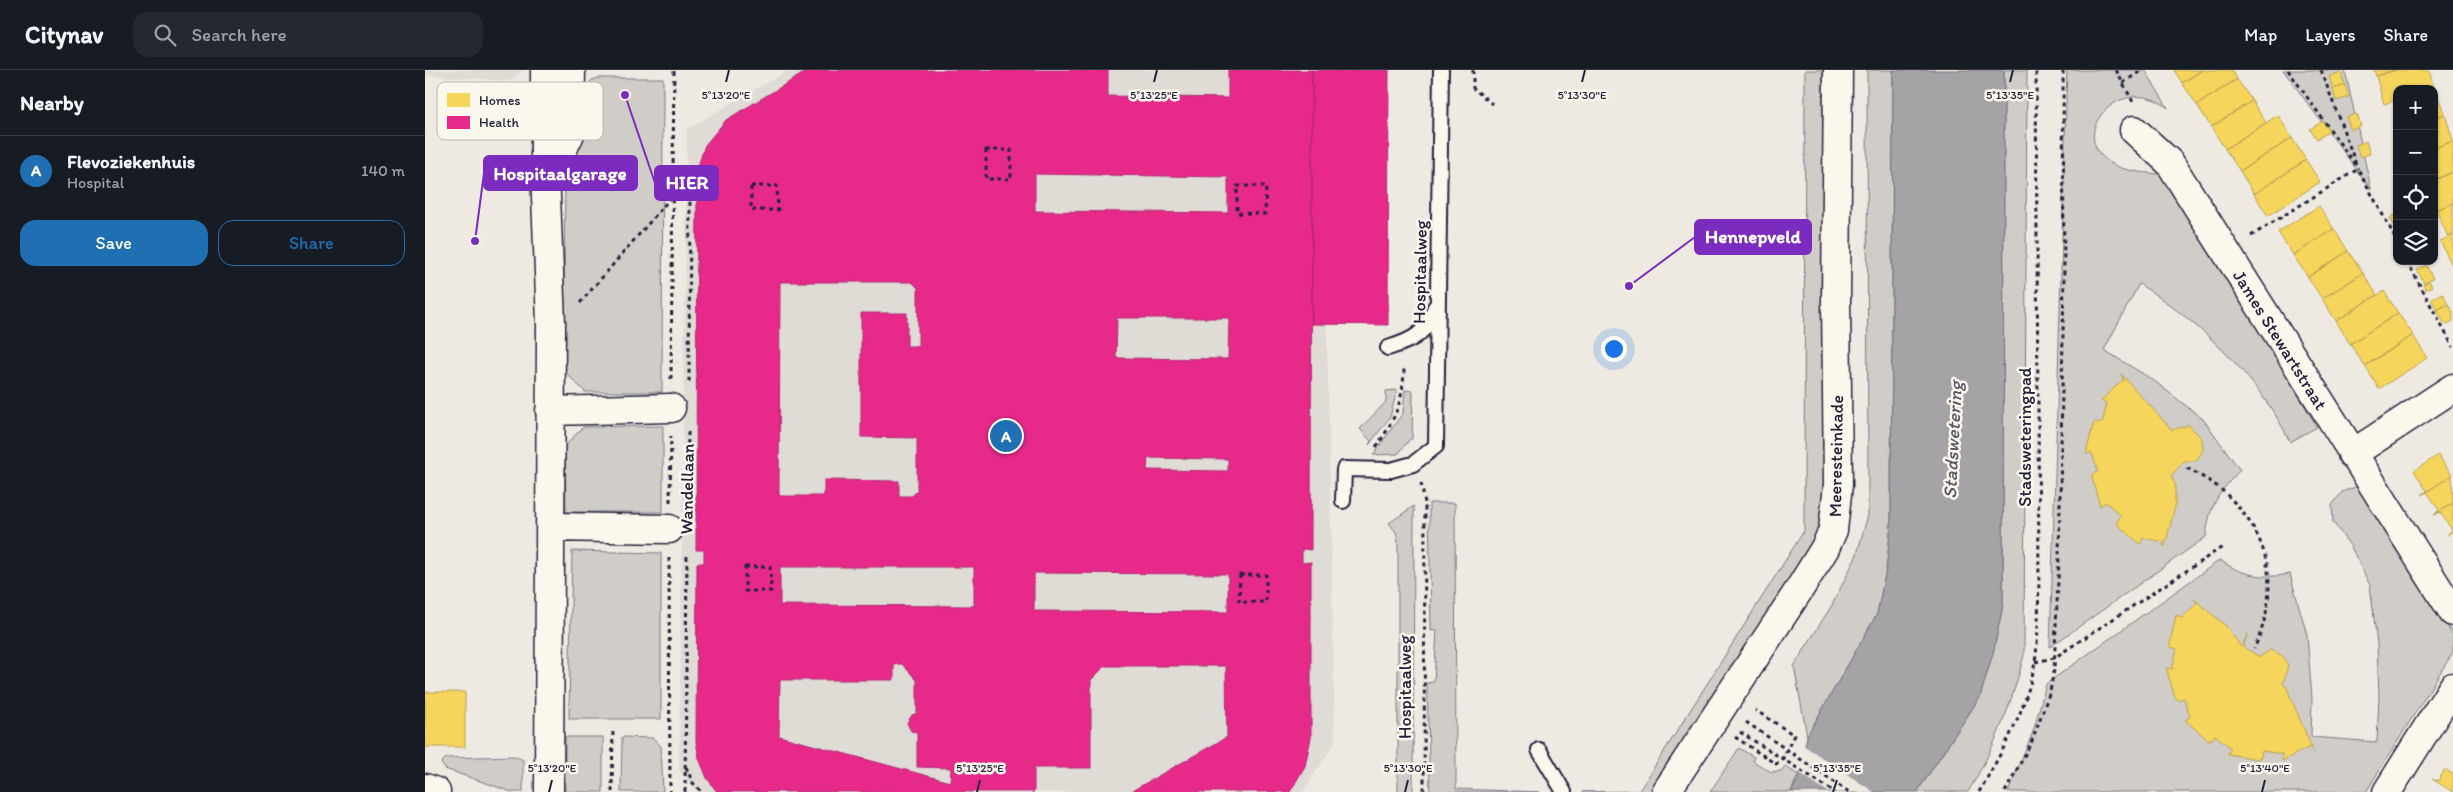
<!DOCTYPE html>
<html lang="en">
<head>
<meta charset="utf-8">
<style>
	:root { --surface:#171b24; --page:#242831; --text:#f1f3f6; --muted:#9ea1a6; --line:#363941; --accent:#1f6fb2 }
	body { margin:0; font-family:Itim,sans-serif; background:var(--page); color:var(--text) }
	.controls { position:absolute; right:15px; top:15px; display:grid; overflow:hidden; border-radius:10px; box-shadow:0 1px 4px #0004 }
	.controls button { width:45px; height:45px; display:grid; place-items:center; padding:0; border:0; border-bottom:1px solid var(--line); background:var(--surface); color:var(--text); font:25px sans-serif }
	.you { position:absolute; left:1188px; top:278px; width:18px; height:18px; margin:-12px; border:4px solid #fff; border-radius:50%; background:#1a73e8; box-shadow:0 0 0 8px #1a73e833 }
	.badge { display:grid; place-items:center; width:32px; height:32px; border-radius:50%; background:var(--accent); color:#fff; font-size:16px; font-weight:700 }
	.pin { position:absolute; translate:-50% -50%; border:2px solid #fff; box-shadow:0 1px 5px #0006 }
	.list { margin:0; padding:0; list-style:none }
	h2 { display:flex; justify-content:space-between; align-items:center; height:65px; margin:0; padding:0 20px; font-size:21px }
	h2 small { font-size:16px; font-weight:400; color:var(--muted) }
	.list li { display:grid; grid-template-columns:32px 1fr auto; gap:15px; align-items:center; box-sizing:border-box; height:70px; padding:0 20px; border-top:1px solid var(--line) }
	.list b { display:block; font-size:19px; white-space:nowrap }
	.list p { margin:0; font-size:16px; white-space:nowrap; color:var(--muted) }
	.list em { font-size:16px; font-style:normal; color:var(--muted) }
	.actions { display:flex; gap:10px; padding:15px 20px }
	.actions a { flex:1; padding:11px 0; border:1px solid var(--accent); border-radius:15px; text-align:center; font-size:18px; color:var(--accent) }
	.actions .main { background:var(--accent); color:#fff }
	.icon { flex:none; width:28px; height:28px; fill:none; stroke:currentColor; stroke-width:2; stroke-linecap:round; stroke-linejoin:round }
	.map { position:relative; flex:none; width:2028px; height:722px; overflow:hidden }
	header { display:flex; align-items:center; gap:30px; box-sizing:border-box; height:70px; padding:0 25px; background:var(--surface); border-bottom:1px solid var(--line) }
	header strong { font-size:24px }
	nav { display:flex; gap:28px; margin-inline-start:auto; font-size:18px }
	.search { width:350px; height:45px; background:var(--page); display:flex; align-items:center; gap:12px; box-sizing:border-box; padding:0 18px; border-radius:15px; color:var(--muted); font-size:19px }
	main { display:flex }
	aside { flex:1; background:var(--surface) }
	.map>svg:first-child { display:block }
</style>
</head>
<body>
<header>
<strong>Citynav</strong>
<div class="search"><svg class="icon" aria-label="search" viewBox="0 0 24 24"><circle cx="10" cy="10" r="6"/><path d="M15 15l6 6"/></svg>Search here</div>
<nav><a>Map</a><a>Layers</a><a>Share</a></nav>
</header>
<main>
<aside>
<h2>Nearby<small></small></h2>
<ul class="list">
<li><span class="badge">A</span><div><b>Flevoziekenhuis</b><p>Hospital</p></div><em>140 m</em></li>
</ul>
<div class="actions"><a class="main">Save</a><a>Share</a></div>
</aside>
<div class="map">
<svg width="2028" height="722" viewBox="0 0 2028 722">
	<rect width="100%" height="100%" fill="#eeeae2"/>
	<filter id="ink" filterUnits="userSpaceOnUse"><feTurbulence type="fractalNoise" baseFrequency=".02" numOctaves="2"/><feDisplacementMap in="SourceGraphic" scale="10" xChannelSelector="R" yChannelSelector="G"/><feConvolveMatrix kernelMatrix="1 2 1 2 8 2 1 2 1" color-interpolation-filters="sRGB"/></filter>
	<g filter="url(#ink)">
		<!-- built -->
		<path fill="#dfdbd5" d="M0,0H98L84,11L0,5Z
			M364,0H897L910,672L878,722H272L254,700L262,59Z"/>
		<!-- green -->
		<path fill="#d0cdc9" stroke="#797882" d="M1380,0H1398L1397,290L1404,415L1401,451L1389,476L1238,708L1226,722H1157L1214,721L1379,461Z
			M1442,0H1468L1466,455L1461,500L1452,544L1382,666L1369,596L1407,535L1431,487L1443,445Z
			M1579,0H1602L1599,585C1587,634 1569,679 1543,722H1492L1555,627L1569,579L1578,535Z
			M1642,0H1720L1743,38C1697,0 1636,67 1689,95C1705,103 1727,103 1745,105L1892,357L1865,372C1836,309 1772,250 1714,214L1679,280L1728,310L1778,349L1815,400C1794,422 1784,436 1781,467L1625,577Z
			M1858,0H1920L1946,119Z
			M174,8H238L237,322H160L138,300L140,113L152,84L157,60L162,16L167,10Z
			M972,320L965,347L944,375L946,371L935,359L961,332V321Z
			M980,320L988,321L987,369H985L973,384L948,385L978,343Z
			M238,356V442H141L140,376L158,357Z
			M1933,416L2028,565V582L1941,722H1583L1608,662L1621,614L1795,490C1817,506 1839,509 1865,504L1882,565L1887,629L1886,667L1952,672L1954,626L1952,574L1945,515L1926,477L1908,452L1907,435L1917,422Z
			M1004,433H1030L1031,719L1115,722H1005L1002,613L1009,612L1012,560L1006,561Z
			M989,436L988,722H973V473L971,462L964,453Z
			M147,481L236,483V649H144Z
			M140,667H178V722H140Z
			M197,667L228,668L236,676L238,722H196Z
			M1314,678L1329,687L1328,691L1346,702L1356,701L1360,696L1373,705L1366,722H1285Z
			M90,686L98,690V722H87L20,699L16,693L21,688Z"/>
		<!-- water -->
		<path fill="#a6a3a7" stroke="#716f7c" d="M1468,0H1579L1578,535L1569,579L1555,627L1492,722H1366L1373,709L1382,666L1452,544L1461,500L1466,455Z"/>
		<!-- pier -->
		<path fill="#eeeae2" d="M1378,675L1449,722H1403L1372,701Z"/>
		<!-- homes -->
		<path fill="#f6d55c" stroke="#b69f52" d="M1749,0H1777L1757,13Z
			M1777,0H1807L1812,9L1772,35L1757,13Z
			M1949,0H1971L1951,6Z
			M1971,0H2004L2009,18L1972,19V30L1959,34L1951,6Z
			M1916,2L1920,15L1908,19L1904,6Z
			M1812,9L1827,31L1786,57L1772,35Z
			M1920,15L1924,27L1911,31L1908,19Z
			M2009,18L2020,44L2009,48V19H2007Z
			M1827,31L1841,53L1800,79L1786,57Z
			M1932,44L1936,56L1926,60L1921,47Z
			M2020,44L2028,71L2009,78V48Z
			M1853,45L1867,68L1815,101L1800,79Z
			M1898,51L1905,61L1892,69L1885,59Z
			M1867,68L1881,90L1829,124L1815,101Z
			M1941,71L1945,84L1935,87L1931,75Z
			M2028,71V102L2009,110V78Z
			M1881,90L1895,112L1843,146L1829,124Z
			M2028,102V133L2011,140L2009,110Z
			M2028,133V165L2023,167L2011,140Z
			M1894,136L1909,159L1868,185L1853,162Z
			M1972,144V157H1970L1965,148Z
			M1909,159L1923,181L1883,207L1868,185Z
			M2028,165V197L2015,171Z
			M1923,181L1938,203L1897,229L1883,207Z
			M2001,195L2008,208L1999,213L1992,200Z
			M1938,203L1952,225L1911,251L1897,229Z
			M2004,211L2007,216L2001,220L1998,214Z
			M1959,221L1973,243L1925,274L1911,251Z
			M2017,223L2023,234L2012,240L2006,229Z
			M2023,234L2028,242V251L2020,255L2012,240Z
			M1973,243L1988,265L1940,296L1925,274Z
			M1988,265L2002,288L1954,319L1940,296Z
			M1696,304L1747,360L1764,355L1777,369L1778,380L1771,391H1759L1746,406L1750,414V436L1740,476H1738L1739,472L1718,468L1715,474L1693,455L1692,451L1696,446L1681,432L1675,436L1667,408V404L1673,402L1667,383L1661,384L1668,355L1670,352L1677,353L1682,334L1676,331L1697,310L1699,311Z
			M2013,385L2027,405L1997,425L2002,421L1989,401Z
			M2027,405L2028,433L2009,445L2014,440L2002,422L1997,425Z
			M2028,433V461L2022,465L2027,460L2015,442L2009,445Z
			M1769,529L1801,556L1816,577L1823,564L1818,577L1835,587L1845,580L1857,585L1863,595L1858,614L1861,616L1889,683L1885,677L1857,691V684L1837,681L1836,687L1832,689L1803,684L1806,678L1790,665L1786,670L1782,669L1760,650L1765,647L1759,628L1753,630L1750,627L1741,598L1747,599L1752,579L1745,577V574L1751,545L1757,548L1772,533Z
			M0,622H40V677H0Z
			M2020,699L2028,704V722L2007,709L2013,711Z"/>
		<!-- health -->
		<path fill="#e7298a" stroke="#ac2772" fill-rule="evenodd" d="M384,0H683V26L803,28V0H887L886,480L877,479V493L886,492V668L880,696L865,722H705L802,667L801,596H680L666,610V698H609V722H292L282,708L274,688L271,671L272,493H279V480H271L272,99L280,75L301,50ZM610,104L803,107V143L610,141ZM355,212H487L493,218V276H482V243H436V367L492,368V421L487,426H474V411L399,410V426H355L354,424ZM692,248H804L803,289L691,288ZM723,388L803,389V401L722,400ZM355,497H549V536L355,535ZM609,503L803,504V542L609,541ZM469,594H477L492,610V643L487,645L482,653L486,661L492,662V697L526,698L525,712L354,666L355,610H469Z
			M887,0H964L963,255L887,254Z"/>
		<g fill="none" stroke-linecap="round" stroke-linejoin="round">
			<defs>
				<path id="lane" d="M963,278C989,270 1001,264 1010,237
					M918,431L919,399L966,400L988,394L1011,376L1016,0
					M1114,680L1139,722"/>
				<path id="street" d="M120,0V101L126,253L124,722
					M1709,60L1745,93L2028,542
					M120,101L137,81L145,64L146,0
					M125,341L246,338
					M1927,384L2028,318
					M126,457L244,459
					M0,718L11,722
					M1241,722L1372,523L1400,478L1408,460L1413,415L1411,230L1413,0
					M1962,722L2028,617"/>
			</defs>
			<!-- lane casing -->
			<use href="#lane" stroke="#22223b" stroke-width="18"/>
			<!-- street casing -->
			<use href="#street" stroke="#22223b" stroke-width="31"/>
			<!-- path -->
			<path stroke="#22223b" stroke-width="3" stroke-dasharray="4 4" stroke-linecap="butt" d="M1048,0V18L1067,34
				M1691,0L1708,32
				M1863,0L1933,99
				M1896,0L1931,94
				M1698,13L1717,0
				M561,80H586V109H561Z
				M326,116H352L353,140H326Z
				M812,116H841L840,144L812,143Z
				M1826,166L1933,99L1972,171
				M1982,191L2028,277
				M155,233L248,125L257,121L265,125L264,315
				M246,309L249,0
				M951,377C970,350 979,330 979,296
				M1762,398C1774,405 1790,413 1800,423C1848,468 1855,521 1829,579
				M996,413L1000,433L999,722
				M245,432L246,366
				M262,438L263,362
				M244,488L245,722
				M320,497H345L346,521H320Z
				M815,505H841V532H814Z
				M1610,592L1629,588L1799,476
				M1321,652L1424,722
				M1315,662L1410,722
				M1310,667L1351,694L1358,688L1369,665L1330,640
				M261,697L268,713L277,722
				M187,722L188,658
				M260,722L262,482
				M1554,722C1577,682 1602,639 1610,592C1614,566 1613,537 1614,511L1611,0
				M1580,722L1607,671L1625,621L1629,600L1634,488L1639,209L1638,0"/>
			<!-- lane -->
			<use href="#lane" stroke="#fbf7ec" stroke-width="14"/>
			<!-- street -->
			<use href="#street" stroke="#fbf7ec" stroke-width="28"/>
		</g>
	</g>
	<!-- ticks -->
	<path fill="none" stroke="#22223b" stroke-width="2" d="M301,12L304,0M729,12L732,0M1157,12L1160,0M1585,12L1588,0M124,722L127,710M552,722L555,710M980,722L983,710M1408,722L1412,710M1837,722L1840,710"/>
	<g text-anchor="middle" stroke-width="5" stroke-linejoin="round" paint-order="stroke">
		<!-- street labels -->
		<g font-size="18" fill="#22223b" stroke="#fbf7ec">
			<text transform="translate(995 202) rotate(-89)" y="6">Hospitaalweg</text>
			<text transform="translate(1855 270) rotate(58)" y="6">James Stewartstraat</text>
			<text transform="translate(1600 367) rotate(-90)" y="6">Stadsweteringpad</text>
			<text transform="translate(1411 386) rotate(-89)" y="6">Meeresteinkade</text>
			<text transform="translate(262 419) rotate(-89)" y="6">Wandellaan</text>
			<text transform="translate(980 617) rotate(-90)" y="6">Hospitaalweg</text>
		</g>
		<!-- water labels -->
		<g font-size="19" font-style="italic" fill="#575666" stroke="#fbf7ec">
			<text transform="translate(1527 370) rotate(-87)" y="7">Stadswetering</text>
		</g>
	</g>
	<!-- legend -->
	<rect x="12" y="12" width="166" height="58" rx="8" fill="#fbf7ec" stroke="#bab7b7" stroke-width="1"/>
	<rect x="22" y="23" width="23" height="14" fill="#f6d55c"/>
	<rect x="22" y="46" width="23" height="13" fill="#e7298a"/>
	<g font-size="14" fill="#22223b">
		<text x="54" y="35">Homes</text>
		<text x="54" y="57">Health</text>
	</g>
	<g font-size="12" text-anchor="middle" fill="#22223b" stroke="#fbf7ec" stroke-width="5" stroke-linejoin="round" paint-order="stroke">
		<text x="301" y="29">5°13'20"E</text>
		<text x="729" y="29">5°13'25"E</text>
		<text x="1585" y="29">5°13'35"E</text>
		<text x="1157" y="29">5°13'30"E</text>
		<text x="127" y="702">5°13'20"E</text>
		<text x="555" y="702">5°13'25"E</text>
		<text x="983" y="702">5°13'30"E</text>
		<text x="1412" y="702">5°13'35"E</text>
		<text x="1840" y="702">5°13'40"E</text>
	</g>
	<!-- callouts -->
	<path fill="none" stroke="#7b2cbf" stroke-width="2" d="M50 171L59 103M200 25L230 113M1204 216L1270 167"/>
	<g fill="#7b2cbf" stroke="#fbf7ec" stroke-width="2">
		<circle cx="50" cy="171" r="5"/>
		<circle cx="200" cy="25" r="5"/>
		<circle cx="1204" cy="216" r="5"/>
	</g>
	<g fill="#7b2cbf" stroke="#7b2cbf" stroke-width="2">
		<rect x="59" y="86" width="153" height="34" rx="5"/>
		<rect x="230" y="96" width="63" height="34" rx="5"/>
		<rect x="1270" y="150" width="116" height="34" rx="5"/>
	</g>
	<g font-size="19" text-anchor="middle" font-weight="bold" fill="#fff">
		<text x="135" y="110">Hospitaalgarage</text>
		<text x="262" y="119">HIER</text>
		<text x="1328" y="173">Hennepveld</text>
	</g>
</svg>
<div class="controls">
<button>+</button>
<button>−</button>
<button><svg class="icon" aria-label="locate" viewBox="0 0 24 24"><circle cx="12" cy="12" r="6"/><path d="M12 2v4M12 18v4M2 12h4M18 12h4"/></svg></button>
<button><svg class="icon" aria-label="layers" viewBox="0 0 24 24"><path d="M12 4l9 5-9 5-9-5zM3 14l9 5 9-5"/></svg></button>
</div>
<div class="you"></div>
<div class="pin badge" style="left:581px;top:366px">A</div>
</div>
</main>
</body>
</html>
